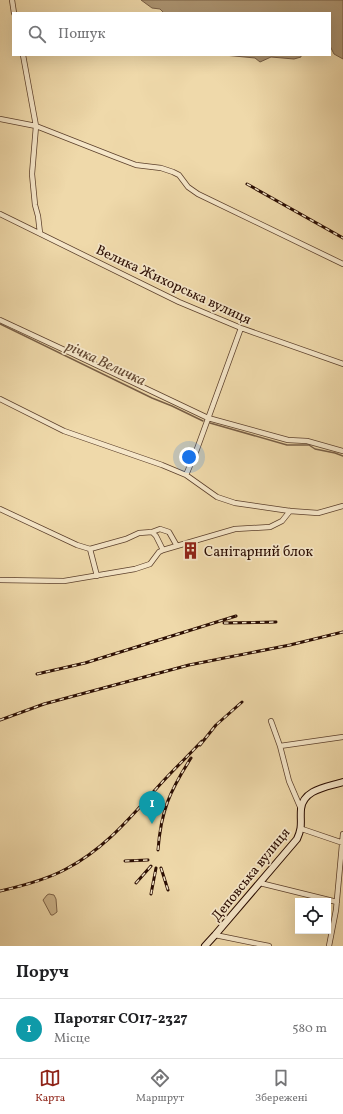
<!DOCTYPE html>
<html lang="uk">
<head>
<meta charset="utf-8">
<style>
	:root { --surface:#fff; --page:#f2f2f2; --text:#202124; --muted:#757577; --line:#e0e0e0; --accent:#8f2418 }
	body { margin:0; font-family:Vollkorn,serif; background:var(--page); color:var(--text) }
	.controls { position:absolute; right:12px; bottom:12px; display:grid; overflow:hidden; border-radius:0px; box-shadow:0 4px 16px #0002 }
	.controls button { width:36px; height:36px; display:grid; place-items:center; padding:0; border:0; border-bottom:1px solid var(--line); background:var(--surface); color:var(--text); font:20px sans-serif }
	.you { position:absolute; left:189px; top:457px; width:14px; height:14px; margin:-10px; border:3px solid #fff; border-radius:50%; background:#1a73e8; box-shadow:0 0 0 6px #1a73e833 }
	.badge { display:grid; place-items:center; width:26px; height:26px; border-radius:50%; background:var(--accent); color:#fff; font-size:13px; font-weight:700 }
	.pin { position:absolute; translate:-50% -33px; filter:drop-shadow(0 1px 2px #0008) }
	.pin::after { content:''; position:absolute; top:21px; width:14px; height:12px; background:inherit; clip-path:polygon(0 0,100% 0,50% 100%) }
	.list { margin:0; padding:0; list-style:none }
	h2 { display:flex; justify-content:space-between; align-items:center; height:52px; margin:0; padding:0 16px; font-size:17px }
	h2 small { font-size:13px; font-weight:400; color:var(--muted) }
	.list li { display:grid; grid-template-columns:26px 1fr auto; gap:12px; align-items:center; box-sizing:border-box; height:60px; padding:0 16px; border-top:1px solid var(--line) }
	.list b { display:block; font-size:15px; white-space:nowrap }
	.list p { margin:0; font-size:13px; white-space:nowrap; color:var(--muted) }
	.list em { font-size:13px; font-style:normal; color:var(--muted) }
	.icon { flex:none; width:22px; height:22px; fill:none; stroke:currentColor; stroke-width:2; stroke-linecap:round; stroke-linejoin:round }
	.map { position:relative; flex:none; width:343px; height:946px; overflow:hidden }
	.search { position:absolute; background:var(--surface); box-shadow:0 4px 16px #0002; left:12px; right:12px; top:12px; height:44px; display:flex; align-items:center; gap:10px; box-sizing:border-box; padding:0 14px; border-radius:0px; color:var(--muted); font-size:15px }
	.sheet { height:112px; background:var(--surface) }
	nav { display:flex; justify-content:space-around; align-items:center; box-sizing:border-box; height:56px; border-top:1px solid var(--line); background:var(--surface); font-size:11px; color:var(--muted) }
	nav a { display:grid; justify-items:center; gap:2px }
	nav .on { color:var(--accent) }
	.map>svg:first-child { display:block }
</style>
</head>
<body>
<div class="map">
<svg width="343" height="946" viewBox="0 0 343 946">
	<rect width="100%" height="100%" fill="#efd9aa"/>
	<filter id="stains"><feTurbulence type="fractalNoise" baseFrequency=".005" numOctaves="4"/><feColorMatrix values="0 0 0 0 .2 0 0 0 0 .09 0 0 0 0 .02 0 0 0 .5 -.17"/></filter>
	<radialGradient id="worn" r=".72"><stop offset=".6" stop-color="#630" stop-opacity="0"/><stop offset="1" stop-color="#630" stop-opacity=".3"/></radialGradient>
	<!-- green -->
	<path fill="#ceb68d" stroke="#7c6248" d="M49,894L54,895L56,899L57,912L53,915H51L43,900L47,895Z"/>
	<!-- water -->
	<path fill="#ac9471" stroke="#785e45" d="M141,0H343V59L334,54L330,46V13H164L160,9L152,8Z
		M224,55H301V57L294,59L271,57L260,62L255,58Z"/>
	<g fill="none" stroke-linecap="round" stroke-linejoin="round">
		<!-- stream -->
		<path stroke="#785e45" stroke-width="1.5" d="M0,324L152,398L172,406L203,421
			M210,423L287,445H309L315,449L335,453L343,456"/>
		<defs>
			<path id="minor" d="M12,0L14,13
				M23,55L36,126L32,174L35,205L38,216L40,233
				M0,119L36,126L115,157L136,165L161,168L173,172L179,175L188,187L198,194L343,264
				M0,214L179,302L241,328L343,364
				M0,320L71,353L208,418L288,440L307,441L343,451
				M0,399L64,431L162,465L186,475L217,497L235,503L290,511L318,513L343,506
				M186,475L197,449L241,328
				M0,509L77,545L90,549L126,539L139,533L152,532L156,536L163,550
				M152,532L160,529L169,532L177,546
				M90,549L97,576
				M0,580L64,581L135,569L150,564L159,552L163,550L235,529L270,527L282,521L290,511
				M271,721L280,746L289,781L301,809
				M280,746L343,737
				M302,829L343,843
				M260,883L337,902
				M215,935L269,946
				M329,946L336,910L343,834"/>
			<path id="secondary" d="M205,946L215,935L297,839C303,826 300,822 301,809C303,789 328,787 343,782"/>
		</defs>
		<!-- minor casing -->
		<use href="#minor" stroke="#5c402c" stroke-width="6"/>
		<!-- secondary casing -->
		<use href="#secondary" stroke="#2b0d02" stroke-width="8"/>
		<!-- minor -->
		<use href="#minor" stroke="#f5e6c8" stroke-width="4.5"/>
		<!-- secondary -->
		<use href="#secondary" stroke="#f5e6c8" stroke-width="6"/>
		<defs>
			<path id="rail" d="M247,184L343,238
				M224,623L276,622
				M37,674L85,663L236,616
				M0,720L44,704L189,665L290,645L343,632
				M200,745L216,725L242,702
				M158,850C161,810 170,791 191,758
				M125,861L148,860
				M161,868L168,890
				M136,883L151,866
				M0,891C22,886 46,880 66,869C104,849 128,820 156,789C171,772 187,757 202,741
				M151,894L156,868"/>
		</defs>
		<!-- rail casing -->
		<use href="#rail" stroke="#2b0d02" stroke-width="3"/>
		<!-- rail -->
		<use href="#rail" stroke="#f5e6c8" stroke-width="1.5" stroke-dasharray="4.5" stroke-linecap="butt"/>
	</g>
	<!-- icons -->
	<defs>
		<symbol id="building-bare" viewBox="-9 -9 18 18"><path d="M-4-6H4V6H1V3H-1V6H-4ZM-2.5-4.3h1.7v1.8h-1.7ZM.8-4.3h1.7v1.8H.8ZM-2.5-1h1.7V.8h-1.7ZM.8-1h1.7V.8H.8Z" fill="#8f2418" stroke="#f5e6c8" stroke-width="2.5" paint-order="stroke"/></symbol>
	</defs>
	<g fill-rule="evenodd">
		<use href="#building-bare" x="178" y="538" width="25" height="25"/>
	</g>
	<g text-anchor="middle" stroke-width="3.5" stroke-linejoin="round" paint-order="stroke">
		<!-- street labels -->
		<g font-size="14" fill="#2b0d02" stroke="#f5e6c8">
			<text transform="translate(174 284) rotate(25)" y="5">Велика Жихорська вулиця</text>
			<text transform="translate(250 874) rotate(-51)" y="5">Деповська вулиця</text>
		</g>
		<!-- poi labels -->
		<g font-size="14" fill="#2b0d02" stroke="#f5e6c8" text-anchor="start">
			<text x="204" y="556">Санітарний блок</text>
		</g>
		<!-- water labels -->
		<g font-size="15" font-style="italic" fill="#654a34" stroke="#f5e6c8">
			<text transform="translate(106 363) rotate(25)" y="5">річка Величка</text>
		</g>
	</g>
	<rect width="100%" height="100%" filter="url(#stains)"/>
	<rect width="100%" height="100%" fill="url(#worn)"/>
</svg>
<div class="controls">
<button><svg class="icon" aria-label="locate" viewBox="0 0 24 24"><circle cx="12" cy="12" r="6"/><path d="M12 2v4M12 18v4M2 12h4M18 12h4"/></svg></button>
</div>
<div class="you"></div>
<div class="pin badge" style="left:152px;top:824px;background:#0f9aa8">1</div>
<div class="search"><svg class="icon" aria-label="search" viewBox="0 0 24 24"><circle cx="10" cy="10" r="6"/><path d="M15 15l6 6"/></svg>Пошук</div>
</div>
<section class="sheet">
<h2>Поруч<small></small></h2>
<ul class="list">
<li><span class="badge" style="background:#0f9aa8">1</span><div><b>Паротяг СО17-2327</b><p>Місце</p></div><em>580 m</em></li>
</ul>
</section>
<nav>
<a class="on"><svg class="icon" aria-label="map" viewBox="0 0 24 24"><path d="M3 6l6-2 6 2 6-2v14l-6 2-6-2-6 2zM9 4v14M15 6v14"/></svg>Карта</a>
<a><svg class="icon" aria-label="directions" viewBox="0 0 24 24"><path d="M12 3l9 9-9 9-9-9zM9 14v-3h6M13 9l2 2-2 2"/></svg>Маршрут</a>
<a><svg class="icon" aria-label="saved" viewBox="0 0 24 24"><path d="M7 4h10v16l-5-4-5 4z"/></svg>Збережені</a>
</nav>
</body>
</html>
